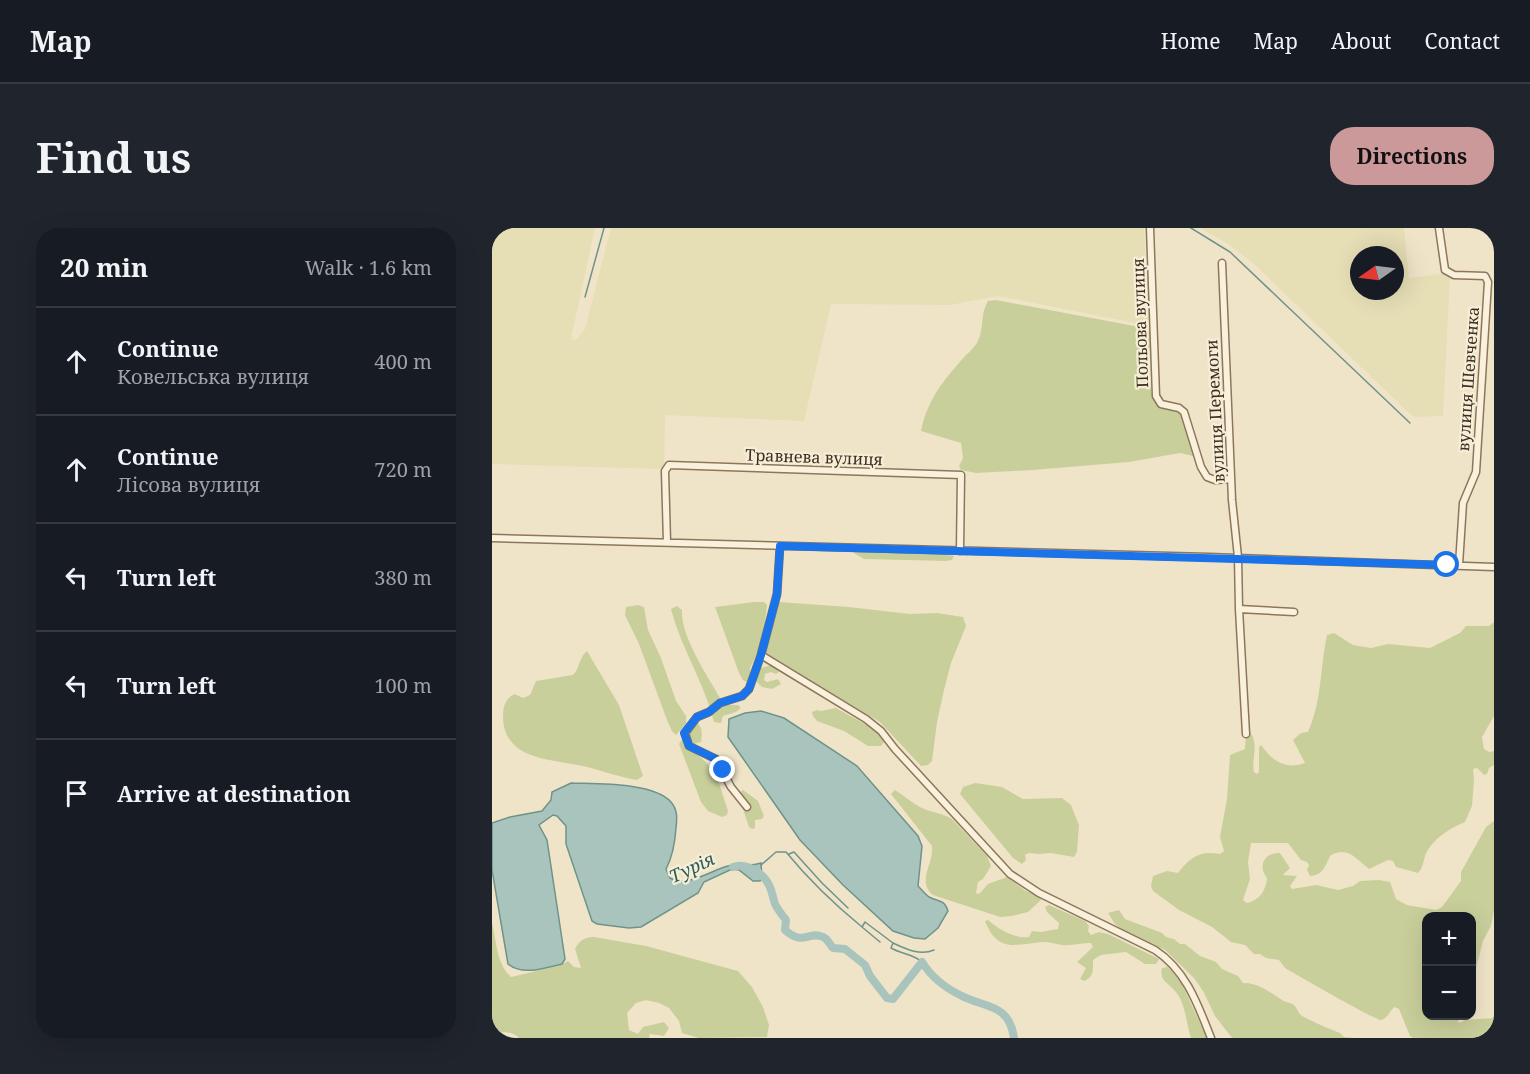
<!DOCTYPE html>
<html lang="en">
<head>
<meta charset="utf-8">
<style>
	:root { --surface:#171b24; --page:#20242c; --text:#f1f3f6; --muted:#9ea1a6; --line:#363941; --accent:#cc999b }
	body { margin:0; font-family:"Noto Serif",serif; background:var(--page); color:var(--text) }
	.controls { position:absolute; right:18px; bottom:18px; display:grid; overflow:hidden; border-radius:12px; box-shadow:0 6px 24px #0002 }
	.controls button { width:54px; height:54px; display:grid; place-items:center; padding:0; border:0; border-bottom:2px solid var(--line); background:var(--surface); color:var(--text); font:30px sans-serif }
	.compass { position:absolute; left:858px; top:18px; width:54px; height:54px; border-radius:50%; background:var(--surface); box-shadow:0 6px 24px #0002; rotate:256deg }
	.stop { position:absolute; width:18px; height:18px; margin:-14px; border:4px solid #1a73e8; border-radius:50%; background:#fff }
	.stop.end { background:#1a73e8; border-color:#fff; box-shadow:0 2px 6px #0008 }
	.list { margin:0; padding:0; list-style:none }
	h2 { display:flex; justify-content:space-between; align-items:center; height:78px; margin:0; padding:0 24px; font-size:26px }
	h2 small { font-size:20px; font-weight:400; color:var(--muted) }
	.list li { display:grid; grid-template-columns:39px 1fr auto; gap:18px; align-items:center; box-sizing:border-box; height:108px; padding:0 24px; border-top:2px solid var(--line) }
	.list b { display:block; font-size:22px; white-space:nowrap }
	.list p { margin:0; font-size:20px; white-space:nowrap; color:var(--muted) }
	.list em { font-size:20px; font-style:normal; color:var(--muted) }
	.icon { flex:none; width:33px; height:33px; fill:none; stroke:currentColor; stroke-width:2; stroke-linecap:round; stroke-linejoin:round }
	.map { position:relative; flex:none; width:1002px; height:810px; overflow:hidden; border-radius:24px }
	header { display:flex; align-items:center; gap:36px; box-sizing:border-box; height:84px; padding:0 30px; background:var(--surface); border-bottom:2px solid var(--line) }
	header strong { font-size:28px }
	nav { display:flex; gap:33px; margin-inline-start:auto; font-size:21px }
	.intro { display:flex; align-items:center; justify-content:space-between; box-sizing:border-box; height:144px; padding:0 36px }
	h1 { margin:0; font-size:42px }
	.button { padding:15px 27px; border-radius:24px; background:var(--accent); color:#111; font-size:21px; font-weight:700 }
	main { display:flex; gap:36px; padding:0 36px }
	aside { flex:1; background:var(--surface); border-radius:24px; box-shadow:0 6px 24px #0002 }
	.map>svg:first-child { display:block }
</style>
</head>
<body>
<header>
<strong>Map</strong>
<nav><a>Home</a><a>Map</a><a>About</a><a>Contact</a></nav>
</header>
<div class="intro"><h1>Find us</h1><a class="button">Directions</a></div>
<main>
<aside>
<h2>20 min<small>Walk · 1.6 km</small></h2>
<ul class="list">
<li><svg class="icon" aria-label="ahead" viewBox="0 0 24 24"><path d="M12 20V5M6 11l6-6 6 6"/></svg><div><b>Continue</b><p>Ковельська вулиця</p></div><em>400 m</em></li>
<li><svg class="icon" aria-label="ahead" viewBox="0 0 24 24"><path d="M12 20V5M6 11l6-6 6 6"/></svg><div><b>Continue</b><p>Лісова вулиця</p></div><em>720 m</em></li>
<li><svg class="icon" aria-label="left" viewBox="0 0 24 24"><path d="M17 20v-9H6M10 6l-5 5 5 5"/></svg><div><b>Turn left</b></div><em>380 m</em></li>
<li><svg class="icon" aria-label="left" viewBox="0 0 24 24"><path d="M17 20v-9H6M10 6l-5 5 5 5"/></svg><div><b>Turn left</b></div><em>100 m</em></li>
<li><svg class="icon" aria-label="arrive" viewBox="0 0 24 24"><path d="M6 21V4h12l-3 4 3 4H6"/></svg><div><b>Arrive at destination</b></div></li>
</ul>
</aside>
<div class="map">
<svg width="1002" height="810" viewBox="0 0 1002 810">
	<rect width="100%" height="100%" fill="#f0e4c8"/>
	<!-- farmland -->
	<path fill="#e6deb5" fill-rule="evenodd" d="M0,0H103L80,106V111L84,112L93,101L119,0H652L657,93L653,97L506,68L458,77L339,76L312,193L173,187L172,240L170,241L0,236Z
		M708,0H912L917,50L954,45L958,46L951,188L922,189L917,185L763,37L738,17ZM867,27H903V63H867Z"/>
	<!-- green -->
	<path fill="#c9cf9b" d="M504,72L653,100L658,104C658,121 653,170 668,179C674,182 681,180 687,182L691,187L705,229L688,225L637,234L541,242L484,245L469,242L467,238L471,230L469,215L429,203C434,176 448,156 467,135C472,128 482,121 486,113C492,101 488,86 496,73Z
		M364,323L449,326L462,328L460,332L454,333L372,331L362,325Z
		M262,374H272L275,377L273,394L267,421L258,440L259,451L256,455L251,452L247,445L223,379Z
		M288,374L357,379L418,386L445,385L471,389L474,398L459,435L452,462L445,494L440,533L436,537L429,538L388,494L273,426L283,378Z
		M146,377L152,379L156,402L169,430L184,473L194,488V496L184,507L180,503L175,492L147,416L133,387L134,379Z
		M185,378L190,382C188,409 219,453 232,477H246L249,480L244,484L231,488L229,495L222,494C212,454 189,420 179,381Z
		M1002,394V488L990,509L992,521L997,524L1002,523V537L997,540L995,546L992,547L985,540L981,541L982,553L980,578L973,594C958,600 939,612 933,628C931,635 931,640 926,645L904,639L901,633L896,632L877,641C864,631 856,618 839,627C833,637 832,647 818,648L815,642L817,637L815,634L809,632L796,615H759L756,634L758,651L751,672L755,675C768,672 774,662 775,650C765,638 773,624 788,625L798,640L791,647L805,648L798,658L800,661L824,657L846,662L861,658L868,653L887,652L898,654L904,671L915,677L944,682L950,679L969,653V644L994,599L1002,593V683L999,698L991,713L980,756V688H934V788H968L965,790L967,795L973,792L1002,790V810H921L918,808L907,781L902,779C898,783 895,791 889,792C883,792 805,747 793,740L787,732L774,730L768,726H762L753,717L739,714L720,699L687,682L661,663L659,658L661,648L675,643L686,645C698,629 708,622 728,626L732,623L728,609L735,571L738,527L753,521L754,505L757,503C768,515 759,530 762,544L765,546L767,544V519L769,517C780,533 794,542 813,535L801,512L809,505L816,504C830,473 828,440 835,407L842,405L861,417L879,420L896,416L938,420L968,405L974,398H997Z
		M95,423L127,477L151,548L145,552C126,549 109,542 91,538C60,531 12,533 11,489C11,479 13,470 23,466L31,470L38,467L44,453L81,447C88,440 87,429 95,423Z
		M280,437L287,444L284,446L279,444L273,446L272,452L275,454L286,451L289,456L280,461L270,459L263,452L264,441Z
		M344,480L382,501L392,514L389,518H376L352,503L325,493L321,488L320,484L325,482L329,483Z
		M205,495C211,499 210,507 209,514L202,516L199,523C225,538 227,556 236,583L235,587L230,589L216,583L209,574L187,516L201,496Z
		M483,555L510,559L531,571L570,570L579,577L587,597L585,624L582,629L559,625L547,626L537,625L533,627L534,632L530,636L521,630L468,566L471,559Z
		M251,562L266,573L272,588L270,591L263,592V600L260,601L257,599L250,578L256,580C255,573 250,570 249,563Z
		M403,562C411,567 419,574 428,579C438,584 450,585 460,591L495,628L499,638L491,651L486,654L484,665L487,666L496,656L515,649L534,663L547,668L549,672L536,684L520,688L508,689L441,667C424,653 442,636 440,618L399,566Z
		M557,677L593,693L597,698L596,703L599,707L607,704L616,706L667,731L664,736H653L634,724L609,727L601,732C601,742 602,749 592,753L588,751L594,740L585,734L601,719L599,715C589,715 580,718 570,717C564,716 558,714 551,714C524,716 506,726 493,693L496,692C506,701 523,711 537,709L540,703L549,704L566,701L567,695L555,684L553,679Z
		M627,682L633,691L670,705L674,709L682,711L688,716H693L708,728L724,734L730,741L746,748L751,755C766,754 779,765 790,772C795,775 799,774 803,778C806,782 807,787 812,789C823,795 836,800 848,805L852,809L864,810H740L723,788L711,763L702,750L673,722L628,700L623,696L616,685Z
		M0,695C5,714 4,735 19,749L66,738L76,733L82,739L89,740L83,721C87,713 92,709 102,709L154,718L246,743L260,759L271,779L277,797L275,809L207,810L190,805L187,793L177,780L167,775L154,772L144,775L135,785L137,802L146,806L151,799L172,794L177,800L172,808L158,806L157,810H27C19,802 7,803 0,810Z
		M676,739L689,754L715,810H699C694,796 694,775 683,763C676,754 667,753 670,740Z"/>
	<!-- water -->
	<path fill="#a9c4bc" stroke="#6f938a" stroke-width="1.5" d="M269,483L292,490L365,538L426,608L430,618L426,658C429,661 433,666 437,669C447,674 452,671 456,683L446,700L433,711L422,710L401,703L351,657L308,612L236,509L237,491L253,485Z
		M79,555C104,556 162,554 179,574C186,582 185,591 184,600C183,615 181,628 174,641L178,650C195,660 220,642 236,638C247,635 257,639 269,635L270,650L268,653H261L247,642L240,641L212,654L206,665L149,699L137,700L105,696L100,693L74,616V598L65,588L61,587L47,597L55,612L73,731L70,736C53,740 31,748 16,736L0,642V595L18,589L50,583L59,572L60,564Z"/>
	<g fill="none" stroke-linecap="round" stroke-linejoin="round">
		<!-- stream -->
		<path stroke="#6f938a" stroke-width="1.5" d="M699,0L738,24L918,195
			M93,69L112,0
			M297,626L302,624L330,655L356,680
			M269,637L284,624H294C317,652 342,676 370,699L373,694L401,715L399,720C409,726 422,726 430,734
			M370,699L388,714
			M401,715C414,721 428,728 442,722"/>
		<!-- river -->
		<path stroke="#a9c4bc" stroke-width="8" d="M241,639C254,634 271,645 277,657C280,663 281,670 283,676C286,682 290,687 294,692L293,702C312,719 316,702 331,709C336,711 338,717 341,720L353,721L373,737L378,748L395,770L401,771L430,734C440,750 453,760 470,768C493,780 517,775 522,810"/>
		<defs>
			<path id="minor" d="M658,0L664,168L669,176L687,180L692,184L709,239L715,249L723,252L739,251
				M947,0L953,42L962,47L993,48L996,54L984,244L971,275L967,337
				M730,35L740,272L746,329L747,381L754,506
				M0,310L717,329L1002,339
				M175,314L173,243L177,237L469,247L468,323
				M747,381L802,384
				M269,427L374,491L389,503L403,521L518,646L547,665L663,722C694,742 706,777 719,810
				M255,579L239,559L224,531L197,518L193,505L205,489L217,484L228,475L250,468L257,461L269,427L285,366L288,318"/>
		</defs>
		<!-- minor casing -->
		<use href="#minor" stroke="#8d765c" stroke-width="9"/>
		<!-- minor -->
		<use href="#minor" stroke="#faf1dc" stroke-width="6"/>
	</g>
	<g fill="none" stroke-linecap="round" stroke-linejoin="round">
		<!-- route -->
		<path stroke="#1a73e8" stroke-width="8" d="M231,542L224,531L197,518L192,505L205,489L217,484L228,475L250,468L257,461L269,427L285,366L288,318L955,337"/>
	</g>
	<g text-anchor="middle" stroke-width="4.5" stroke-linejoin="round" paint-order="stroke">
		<!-- street labels -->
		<g font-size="16" fill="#3d2e20" stroke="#f7eed8">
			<text transform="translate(648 95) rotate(-92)" y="6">Польова вулиця</text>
			<text transform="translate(976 151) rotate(-86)" y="6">вулиця Шевченка</text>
			<text transform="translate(723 183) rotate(-93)" y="6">вулиця Перемоги</text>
			<text transform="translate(322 229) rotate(2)" y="6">Травнева вулиця</text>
		</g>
		<!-- water labels -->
		<g font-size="18" font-style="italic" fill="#2f5d5a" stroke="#f7eed8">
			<text transform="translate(200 640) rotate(-25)" y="6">Турія</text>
		</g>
	</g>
</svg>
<div class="controls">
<button>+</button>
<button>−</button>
</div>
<svg class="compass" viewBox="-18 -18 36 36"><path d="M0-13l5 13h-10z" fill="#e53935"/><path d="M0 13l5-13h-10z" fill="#9ea1a6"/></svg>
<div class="stop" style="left:955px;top:337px"></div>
<div class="stop end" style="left:231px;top:542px"></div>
</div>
</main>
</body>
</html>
